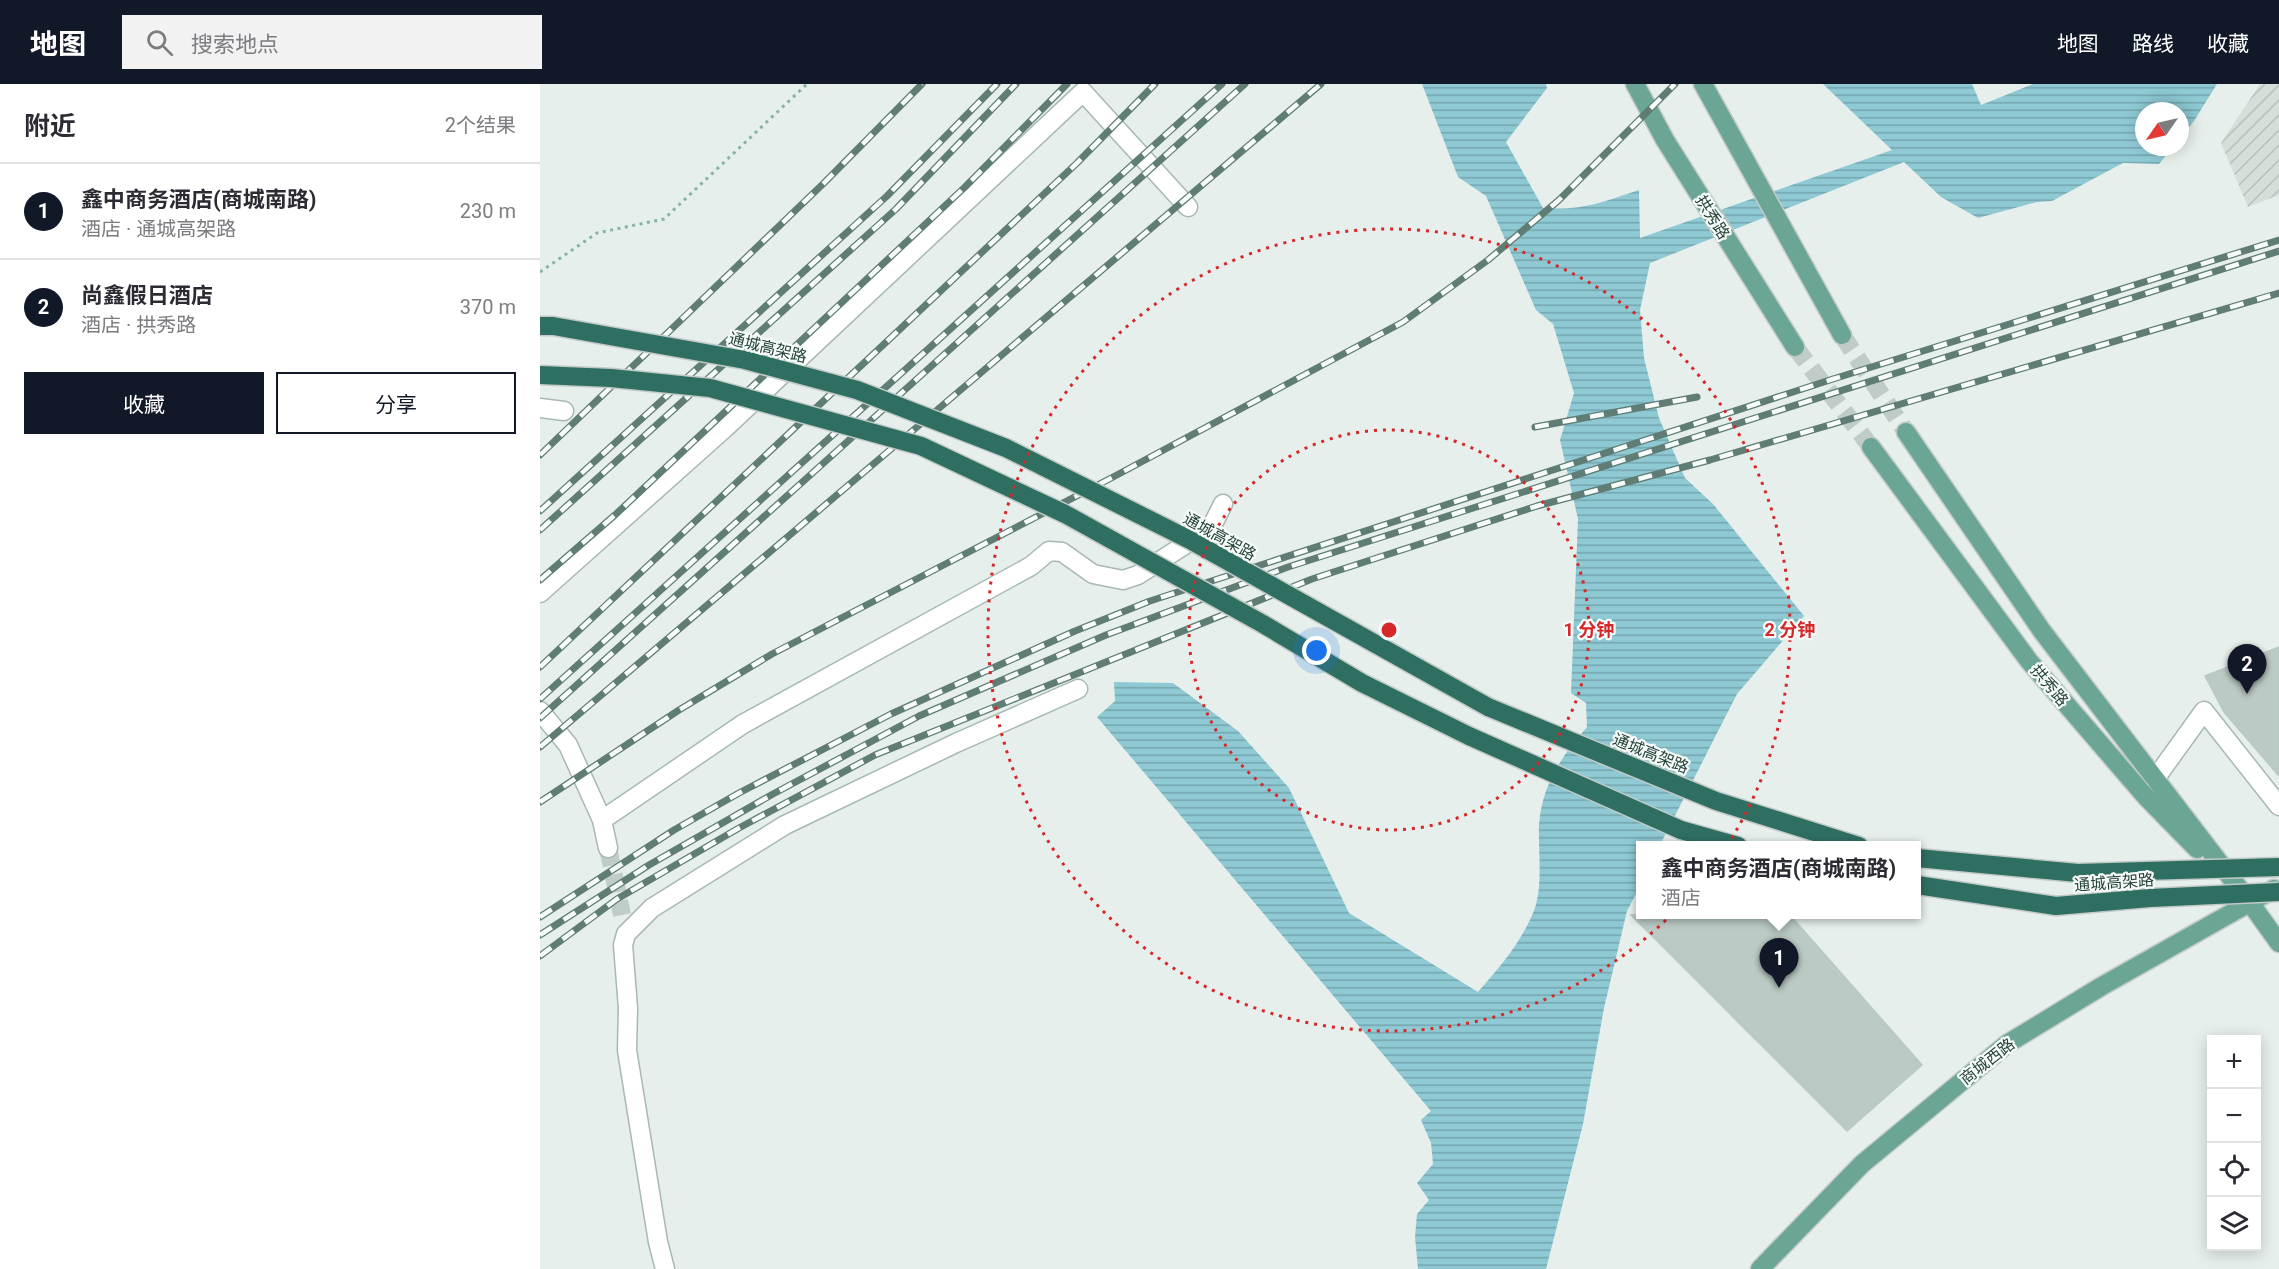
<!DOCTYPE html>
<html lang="zh">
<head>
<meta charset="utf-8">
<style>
	:root { --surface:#fff; --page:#f2f2f3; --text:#2b2b33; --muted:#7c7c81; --line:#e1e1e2; --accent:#111827 }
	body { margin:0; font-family:Roboto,"Noto Sans SC",sans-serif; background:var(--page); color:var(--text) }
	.controls { position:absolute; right:18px; bottom:18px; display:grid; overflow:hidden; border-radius:0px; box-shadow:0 3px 15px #0003 }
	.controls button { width:54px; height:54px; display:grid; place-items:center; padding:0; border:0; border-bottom:2px solid var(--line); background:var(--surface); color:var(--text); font:30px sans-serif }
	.compass { position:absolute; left:1595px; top:18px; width:54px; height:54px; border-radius:50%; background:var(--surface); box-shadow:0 3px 15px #0003; rotate:236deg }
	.you { position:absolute; left:777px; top:567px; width:21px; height:21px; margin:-15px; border:4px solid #fff; border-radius:50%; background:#1a73e8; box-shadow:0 0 0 9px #1a73e833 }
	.badge { display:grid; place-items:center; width:39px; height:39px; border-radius:50%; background:var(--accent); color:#fff; font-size:20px; font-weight:700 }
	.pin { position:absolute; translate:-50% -50px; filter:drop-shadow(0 2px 3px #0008) }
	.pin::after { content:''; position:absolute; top:32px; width:21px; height:18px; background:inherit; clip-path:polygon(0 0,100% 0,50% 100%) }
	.popup { position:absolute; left:1096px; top:757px; width:285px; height:78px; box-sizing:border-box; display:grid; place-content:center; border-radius:0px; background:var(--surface); filter:drop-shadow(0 2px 4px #0005); font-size:20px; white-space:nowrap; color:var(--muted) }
	.popup b { font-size:22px; color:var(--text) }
	.popup::after { content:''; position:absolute; left:50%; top:100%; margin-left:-12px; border:12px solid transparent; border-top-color:var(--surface) }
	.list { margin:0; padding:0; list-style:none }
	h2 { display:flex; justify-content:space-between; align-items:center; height:78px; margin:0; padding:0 24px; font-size:26px }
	h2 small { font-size:20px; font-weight:400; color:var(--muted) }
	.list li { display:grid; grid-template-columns:39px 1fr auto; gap:18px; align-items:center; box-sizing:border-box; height:96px; padding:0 24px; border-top:2px solid var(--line) }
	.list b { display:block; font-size:22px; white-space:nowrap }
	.list p { margin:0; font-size:20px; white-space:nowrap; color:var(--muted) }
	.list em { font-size:20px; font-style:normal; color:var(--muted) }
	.actions { display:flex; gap:12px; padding:18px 24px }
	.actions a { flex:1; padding:14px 0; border:2px solid var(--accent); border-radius:0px; text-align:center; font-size:21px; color:var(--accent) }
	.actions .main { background:var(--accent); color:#fff }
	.icon { flex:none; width:33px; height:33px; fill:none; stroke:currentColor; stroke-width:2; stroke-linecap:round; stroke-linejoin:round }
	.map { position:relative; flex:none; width:1739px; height:1185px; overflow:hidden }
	header { display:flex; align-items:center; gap:36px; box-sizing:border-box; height:84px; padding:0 30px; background:var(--accent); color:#fff }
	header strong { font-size:28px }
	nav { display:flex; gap:33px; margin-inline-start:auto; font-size:21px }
	.search { width:420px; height:54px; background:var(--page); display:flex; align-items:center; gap:15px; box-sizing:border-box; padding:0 21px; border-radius:0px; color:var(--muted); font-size:22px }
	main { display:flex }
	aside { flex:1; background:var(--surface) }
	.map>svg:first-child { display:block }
</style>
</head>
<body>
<header>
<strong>地图</strong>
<div class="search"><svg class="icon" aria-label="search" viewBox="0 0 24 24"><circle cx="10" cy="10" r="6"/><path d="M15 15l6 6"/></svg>搜索地点</div>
<nav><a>地图</a><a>路线</a><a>收藏</a></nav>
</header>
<main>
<aside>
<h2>附近<small>2个结果</small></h2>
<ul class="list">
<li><span class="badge">1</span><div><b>鑫中商务酒店(商城南路)</b><p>酒店 · 通城高架路</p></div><em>230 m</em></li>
<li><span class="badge">2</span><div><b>尚鑫假日酒店</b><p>酒店 · 拱秀路</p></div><em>370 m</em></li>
</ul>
<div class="actions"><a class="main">收藏</a><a>分享</a></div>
</aside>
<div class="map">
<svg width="1739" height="1185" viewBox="0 0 1739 1185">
	<defs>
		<pattern id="industrial-furrows" width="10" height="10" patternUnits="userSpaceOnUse" patternTransform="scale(1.5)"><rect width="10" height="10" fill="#d4dfda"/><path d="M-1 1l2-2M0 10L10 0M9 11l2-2" fill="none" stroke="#b6c1bc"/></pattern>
		<pattern id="water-rules" width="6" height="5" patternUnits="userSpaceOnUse" patternTransform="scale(1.5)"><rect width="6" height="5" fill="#8ec9d4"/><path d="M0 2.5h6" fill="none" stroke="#74a5ad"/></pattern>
	</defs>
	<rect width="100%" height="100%" fill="#e6efeb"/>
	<!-- industrial -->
	<path fill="url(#industrial-furrows)" d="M1720,0H1739V111L1708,123L1681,59Z"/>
	<!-- water -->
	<path fill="url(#water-rules)" d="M882,0H1006L1007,4L966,58L1003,124C1041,127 1063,118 1099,106L1100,154L1352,66L1283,0H1432L1441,21L1493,0H1677L1654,37L1640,54V27H1604V63H1633L1619,80L1583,79L1512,117L1497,118L1438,134L1401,113L1364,78L1110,179L1100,226L1104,274L1119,334L1145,394L1173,420L1264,532L1197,610L1120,761L1101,762V800L1087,827L1064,924L1043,1040L1006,1185H878L875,1153L877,1130L889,1116L877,1099L893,1080L891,1059L881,1036L891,1027L557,633L575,617L574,598L633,599L698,647L749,704L809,829L938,908C961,882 983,856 995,824C1003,799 998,766 999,741C1002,701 1021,673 1047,643L1046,619L1031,609L1038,435L1020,356L1034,309L1013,240L996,226L946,112L918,93Z"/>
	<!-- building -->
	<path fill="#bbcac4" stroke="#b8c9c2" stroke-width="1.5" d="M1739,563V692L1684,628L1665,592Z
		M1091,831H1250L1382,981L1307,1047Z"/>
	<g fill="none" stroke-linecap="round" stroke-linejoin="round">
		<!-- minor-tunnel -->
		<path stroke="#bfccc8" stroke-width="18" stroke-dasharray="18 9" stroke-linecap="butt" d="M68,764L82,831"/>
		<!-- major-tunnel -->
		<path stroke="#bfccc8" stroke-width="18" stroke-dasharray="18 9" stroke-linecap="butt" d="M1302,251L1366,348
			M1255,263L1331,363"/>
		<defs>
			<path id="minor" d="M0,324L24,327
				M0,509L185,344L543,8L648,123
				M0,627L28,661L62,736L68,764
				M1615,695L1664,627L1739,722
				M62,736L203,640L491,482L509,467L522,468L553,490L583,496L598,491L671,444L683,420
				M125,1185L118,1158L87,966L88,924L83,861L86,850L112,824L245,741L416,659L538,605"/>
			<path id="major" d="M1095,0L1125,56L1255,263
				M1163,0L1302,251
				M1366,348L1502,547L1711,820L1739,859
				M1331,363L1489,577L1606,713L1657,765
				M1220,1185L1322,1080L1467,960L1562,902L1734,805"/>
			<path id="highway" d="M948,623L1176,717L1319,762
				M929,652L1141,746L1198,762"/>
		</defs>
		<!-- minor casing -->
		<use href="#minor" stroke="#a8b8b2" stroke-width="21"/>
		<!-- major casing -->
		<use href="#major" stroke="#c2cac8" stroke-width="21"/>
		<!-- highway casing -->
		<use href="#highway" stroke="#c2cac8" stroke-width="21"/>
		<!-- path -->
		<path stroke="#86b3a5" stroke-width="3" stroke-dasharray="3 4.5" stroke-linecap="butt" d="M0,188L57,149L124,135L267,0"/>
		<!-- minor -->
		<use href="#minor" stroke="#fff" stroke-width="18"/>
		<!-- major -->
		<use href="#major" stroke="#6aa596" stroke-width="18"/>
		<!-- highway -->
		<use href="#highway" stroke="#2f6f62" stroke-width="18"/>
		<defs>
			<path id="rail" d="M995,343L1157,313
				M0,371L284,99L382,0
				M0,427L347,112L457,0
				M0,446L356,125L476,0
				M0,496L75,431L425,103L527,0
				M0,583L537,79L615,0
				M0,615L682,0
				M0,634L705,0
				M0,663L781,0
				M0,718L139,626L232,570L575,392L863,238L948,176L1019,116L1135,0
				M0,833L134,746L199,709L351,630L535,547L610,517L1293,295L1739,156
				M0,851L109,781L233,710L379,632L566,551L748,483L1739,167
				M0,872L77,815L199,744L335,671L772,495L997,422L1170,376L1739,209"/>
		</defs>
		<!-- rail casing -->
		<use href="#rail" stroke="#5f7d75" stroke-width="7"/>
		<!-- rail -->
		<use href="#rail" stroke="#f7fbf9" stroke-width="4.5" stroke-dasharray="14" stroke-linecap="butt"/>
		<defs>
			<path id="highway-bridge" d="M0,242H13L205,276L317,306L466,364L650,456L948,623
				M0,291L71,294L170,304L381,362L525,430L723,540L822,599L929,652
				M1377,774L1538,789L1739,783
				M1377,801L1516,822L1610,814L1739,808"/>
		</defs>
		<!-- highway-bridge casing -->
		<use href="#highway-bridge" stroke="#c2cac8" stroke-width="21" stroke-linecap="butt"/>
		<!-- highway-bridge -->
		<use href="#highway-bridge" stroke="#2f6f62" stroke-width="18"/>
	</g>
	<!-- distance rings -->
	<g fill="none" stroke="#d62828" stroke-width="3" stroke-dasharray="3 6">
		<circle cx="849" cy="546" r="200"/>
		<circle cx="849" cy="546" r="401"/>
	</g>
	<g text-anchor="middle" stroke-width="4.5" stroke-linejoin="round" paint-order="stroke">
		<!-- street labels -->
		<g font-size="16" fill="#24423a" stroke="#f7fbf9">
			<text transform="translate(1173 133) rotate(58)" y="6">拱秀路</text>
			<text transform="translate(228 263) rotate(14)" y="6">通城高架路</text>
			<text transform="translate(680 452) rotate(29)" y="6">通城高架路</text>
			<text transform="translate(1510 601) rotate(50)" y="6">拱秀路</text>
			<text transform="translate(1111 669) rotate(22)" y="6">通城高架路</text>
			<text transform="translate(1574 798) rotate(-4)" y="6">通城高架路</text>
			<text transform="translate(1447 977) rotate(-38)" y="6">商城西路</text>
		</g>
	</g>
	<circle cx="849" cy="546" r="9" fill="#d62828" stroke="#f7fbf9" stroke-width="3"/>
	<g font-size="18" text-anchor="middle" font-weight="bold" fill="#d62828" stroke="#f7fbf9" stroke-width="4.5" stroke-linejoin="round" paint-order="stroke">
		<text x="1049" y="552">1 分钟</text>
		<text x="1250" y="552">2 分钟</text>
	</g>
</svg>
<div class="controls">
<button>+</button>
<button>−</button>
<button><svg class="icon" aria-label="locate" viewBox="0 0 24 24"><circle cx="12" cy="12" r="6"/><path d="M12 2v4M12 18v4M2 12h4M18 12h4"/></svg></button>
<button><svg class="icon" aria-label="layers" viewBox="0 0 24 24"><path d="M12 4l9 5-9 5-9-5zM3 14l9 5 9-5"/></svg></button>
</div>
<svg class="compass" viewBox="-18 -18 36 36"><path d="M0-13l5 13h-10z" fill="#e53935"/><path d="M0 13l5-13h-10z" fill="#7c7c81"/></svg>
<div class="you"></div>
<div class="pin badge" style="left:1239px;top:904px">1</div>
<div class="popup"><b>鑫中商务酒店(商城南路)</b>酒店</div>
<div class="pin badge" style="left:1707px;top:610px">2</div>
</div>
</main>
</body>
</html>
